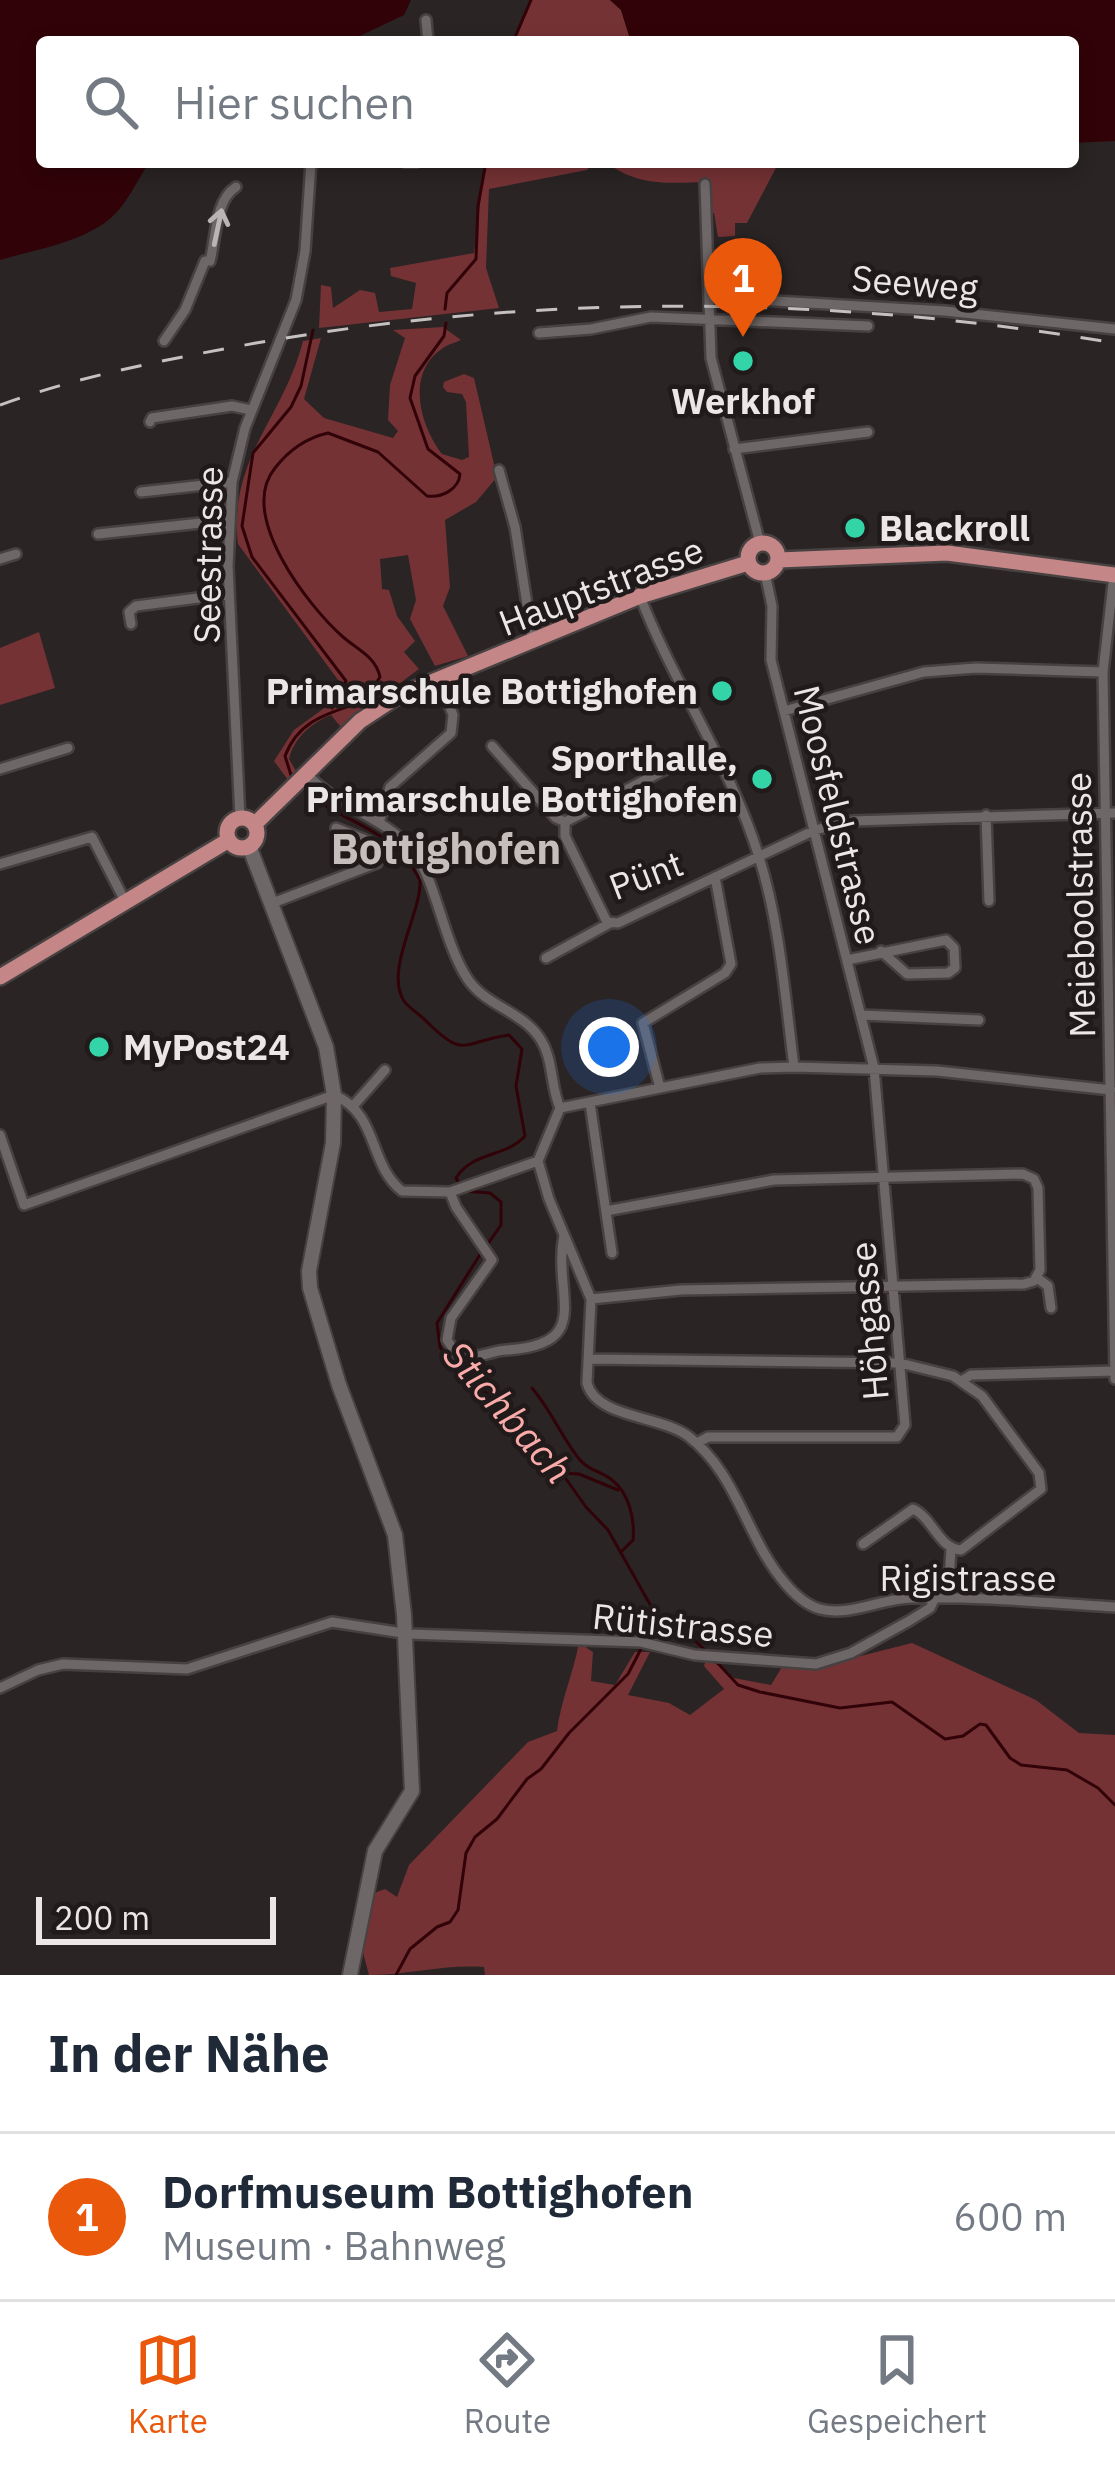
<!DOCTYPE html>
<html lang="de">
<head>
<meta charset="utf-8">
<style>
	:root { --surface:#fff; --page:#f6f6f7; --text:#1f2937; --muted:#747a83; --line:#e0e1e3; --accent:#ea580c }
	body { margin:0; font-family:"IBM Plex Sans",sans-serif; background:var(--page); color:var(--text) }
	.scale { position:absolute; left:36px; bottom:30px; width:240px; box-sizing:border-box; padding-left:12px; border:6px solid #ece7e7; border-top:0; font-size:33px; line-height:42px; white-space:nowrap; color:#ece7e7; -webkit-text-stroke:9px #211a1a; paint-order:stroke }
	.you { position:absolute; left:609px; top:1047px; width:42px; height:42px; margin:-30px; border:9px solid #fff; border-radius:50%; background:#1a73e8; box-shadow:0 0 0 18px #1a73e833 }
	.badge { display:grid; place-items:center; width:78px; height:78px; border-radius:50%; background:var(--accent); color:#fff; font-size:39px; font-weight:700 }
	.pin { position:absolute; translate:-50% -99px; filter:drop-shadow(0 3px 6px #0008) }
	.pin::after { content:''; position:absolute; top:63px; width:42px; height:36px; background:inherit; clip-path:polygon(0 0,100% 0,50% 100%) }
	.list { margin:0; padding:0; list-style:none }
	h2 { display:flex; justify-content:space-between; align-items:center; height:156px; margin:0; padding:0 48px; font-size:51px }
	h2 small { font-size:39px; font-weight:400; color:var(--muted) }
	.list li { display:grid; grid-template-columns:78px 1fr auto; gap:36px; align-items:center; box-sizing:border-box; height:168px; padding:0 48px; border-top:3px solid var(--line) }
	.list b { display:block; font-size:45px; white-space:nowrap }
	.list p { margin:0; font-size:39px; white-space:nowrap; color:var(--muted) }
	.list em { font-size:39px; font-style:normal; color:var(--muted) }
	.icon { flex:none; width:66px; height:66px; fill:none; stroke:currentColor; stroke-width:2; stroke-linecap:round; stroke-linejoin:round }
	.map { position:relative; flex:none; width:1115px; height:1975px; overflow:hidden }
	.search { position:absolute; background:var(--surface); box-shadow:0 6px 18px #0003; left:36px; right:36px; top:36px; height:132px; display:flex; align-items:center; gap:30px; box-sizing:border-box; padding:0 42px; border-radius:12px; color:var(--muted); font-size:45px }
	.sheet { height:324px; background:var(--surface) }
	nav { display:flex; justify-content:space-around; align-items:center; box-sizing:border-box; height:168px; border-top:3px solid var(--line); background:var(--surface); font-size:33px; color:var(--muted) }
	nav a { display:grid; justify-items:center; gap:6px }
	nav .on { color:var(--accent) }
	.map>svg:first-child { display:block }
</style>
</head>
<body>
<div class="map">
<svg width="1115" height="1975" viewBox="0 0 1115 1975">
	<rect width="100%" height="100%" fill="#2a2424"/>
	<!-- green -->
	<path fill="#753235" d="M530,0H610L621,10L631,42H512Z
		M485,162H593L587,170L489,189L486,268L499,308L319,328L321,285L331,287L333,308L360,290L375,293L379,312L412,309L416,283L391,276L390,268L474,253Z
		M606,162H779L747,223H735V236L718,237L714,213H709L708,182C669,183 638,187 606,162Z
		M443,327L461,340C455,343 448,344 443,348C405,373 420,425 442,454L462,460L469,457L466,402L462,394L447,392L443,387L444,382L464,374L474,378L497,477L476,502L445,520L450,587L443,606L468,656L435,666L410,619L416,600L408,555L380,559L382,589L389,590L397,616L415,641L404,652L419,669L345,724L340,726L331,715C311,723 294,738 289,759L296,771L288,780L274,761L294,730L334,701L341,684L238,544C228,459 283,419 303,341L321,338L304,399L324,418L393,438L398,431L388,420L390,385L405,338L393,330Z
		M39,632L55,688L0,705V648Z
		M579,1643L593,1652L591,1681L615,1685L635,1652H650L628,1695L669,1703L690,1715L724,1689L704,1666L707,1657L734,1678L771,1685L782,1667L825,1665L912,1643L1036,1700L1079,1733L1115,1735V1975H485L484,1967C445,1964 408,1975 369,1975L362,1949L374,1893L385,1889L397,1897L409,1865L528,1742L557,1731C561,1700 573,1674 579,1643Z"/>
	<!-- water -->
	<path fill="#310308" d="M0,0H411L404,15L347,42H42V162H147V166C137,181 128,201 115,214C87,242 37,249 0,260Z
		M610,0H1115V141L1073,143V42H631L621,10Z"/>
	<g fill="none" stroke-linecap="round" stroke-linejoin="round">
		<!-- stream -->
		<path stroke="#310308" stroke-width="3" d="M513,42L531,0
			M445,309L447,293L476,259L478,206L486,162
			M313,330L301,386L291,407L253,453L242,526L252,557L346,681L332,708
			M291,775L285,756C299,719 330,713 364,701L380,677C376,657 358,650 343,637C308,606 237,515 275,468C289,450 306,438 328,433L378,452L427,496C442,498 459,489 460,474L428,449L410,398L415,376L444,336L446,323
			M301,787C343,826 392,825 420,880C422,912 384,970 404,1001C409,1008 419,1014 425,1020C465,1060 461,1042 509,1035L522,1049L516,1086L525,1136C505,1158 473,1151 456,1178L463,1191L490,1193L501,1202V1225L487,1245
			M481,1253L437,1323L440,1347L456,1368L509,1412L544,1448L586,1507L608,1530L656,1615L688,1634L706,1651
			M532,1388C551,1410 562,1438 580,1460C589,1471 601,1471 612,1480C629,1493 635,1519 633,1540L622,1551
			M560,1473L579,1474L618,1490
			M647,1639L655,1628L656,1615
			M713,1658L738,1685L760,1692L840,1708L892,1702L945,1739L963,1736L980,1724L986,1725L1010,1758L1021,1765L1067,1770L1098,1788L1115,1805
			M396,1975L410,1949L437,1927L450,1922L458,1910L466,1853L475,1837L497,1819L527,1779L541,1769L569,1733L628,1674L642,1647"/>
		<defs>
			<path id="street" d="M426,20L428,42
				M405,162H417
				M705,184L711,358L760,543
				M709,297L945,311L1115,329
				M539,333L591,329L651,317L868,326
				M164,341L185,310L205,261H210C216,238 215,200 236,187
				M150,422L152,418L232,406L251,410
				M734,449L868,432
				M499,470L515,527L533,643
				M141,492L232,482
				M98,534L229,520
				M0,559L16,554
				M1114,574L1103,672L1115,1379
				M640,596C674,685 731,765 759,857C780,924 785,997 794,1067
				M131,624L129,612L136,606L229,594
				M784,711L924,672L976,668L1103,672
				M712,745L565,822V836L607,922L618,923L815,830L852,821L1115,813
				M492,746L556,818L565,822
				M0,769L68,748
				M307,774C337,808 384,816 412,850C436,878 443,941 467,978C484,1005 521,1011 539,1037C554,1058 550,1086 560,1108
				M986,815L989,901
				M240,818L228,566L232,482L245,428L296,300L305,251L311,162
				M379,823L390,787L451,733L453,715L441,684
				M0,864L92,837L125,901
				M270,904L377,863L380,851L368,841L336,828
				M546,958L610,923
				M847,960L946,940L954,948L955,968L948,973L907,974L881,951
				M861,1015L979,1020
				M660,1088L643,1023L725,973L731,964L715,877
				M1111,1090L937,1071L794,1067L760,1068L560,1108L538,1161L549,1199L591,1299L587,1383C596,1418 659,1415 688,1436C737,1473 746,1537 784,1582C793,1593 806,1605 820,1609C849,1617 883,1598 912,1598C979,1596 1048,1603 1115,1607
				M590,1103L612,1253
				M354,1105L385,1070
				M0,1135L24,1205L334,1095C379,1114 368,1164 402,1191L450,1192L538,1161
				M450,1192L456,1207L492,1260L451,1318L447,1340L459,1357C475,1360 490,1351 506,1350C596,1345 552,1295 564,1235
				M1037,1278L1048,1286L1051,1308
				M591,1299L681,1290L1024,1284L1034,1281L1040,1270L1038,1188L1034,1179L1023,1174L774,1180L606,1211
				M589,1359L900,1363L953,1376L982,1396L1039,1473L1041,1489L961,1550C938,1548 933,1518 913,1509L863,1544
				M963,1380L971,1375L1115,1371
				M697,1443L708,1437H897L905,1425L874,1068L771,660L772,606L765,573
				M948,1598L951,1549
				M0,1688L38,1670L63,1664L187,1669L332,1622L409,1634L641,1642L695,1655L816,1664L851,1653L909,1621L930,1608L935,1598"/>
			<path id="secondary" d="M249,846L326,1047L334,1095L333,1143L309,1271L310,1288L339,1385L395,1535L404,1615L412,1791L375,1851L350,1975"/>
			<path id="primary" d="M748 558a15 15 0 1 1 30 0a15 15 0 1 1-30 0Z
				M779,560L947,553L1115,575
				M227 833a15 15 0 1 1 30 0a15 15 0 1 1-30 0Z
				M255,824L360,721L398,696L640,596L748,563
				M0,977L229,840"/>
		</defs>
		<!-- street casing -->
		<use href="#street" stroke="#474141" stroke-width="14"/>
		<!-- secondary casing -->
		<use href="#secondary" stroke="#474141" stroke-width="18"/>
		<!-- primary casing -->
		<use href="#primary" stroke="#474141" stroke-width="20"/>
		<!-- street -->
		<use href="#street" stroke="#6e6767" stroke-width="9"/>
		<!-- secondary -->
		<use href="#secondary" stroke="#6e6767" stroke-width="14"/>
		<!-- primary -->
		<use href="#primary" stroke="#c48686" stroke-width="15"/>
		<!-- rail -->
		<path stroke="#c6c1c1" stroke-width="3" stroke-dasharray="21 21" stroke-linecap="butt" d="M0,405C82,375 170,359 256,343C540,293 831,295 1115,343"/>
	</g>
	<!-- one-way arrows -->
	<defs><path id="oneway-shaft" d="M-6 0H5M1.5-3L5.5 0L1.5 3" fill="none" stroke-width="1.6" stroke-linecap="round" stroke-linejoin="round" transform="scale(3)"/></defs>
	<use stroke="#bab4b4" href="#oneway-shaft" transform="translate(218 227) rotate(-78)"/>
	<!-- markers -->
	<g fill="#33d4a8" stroke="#211a1a" stroke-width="4.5">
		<circle cx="743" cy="361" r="12"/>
		<circle cx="855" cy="528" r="12"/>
		<circle cx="722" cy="691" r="12"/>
		<circle cx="762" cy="779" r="12"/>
		<circle cx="99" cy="1047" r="12"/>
	</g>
	<g text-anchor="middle" stroke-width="9" stroke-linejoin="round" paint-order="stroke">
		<!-- street labels -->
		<g font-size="36" fill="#ece7e7" stroke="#211a1a">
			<text transform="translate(915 283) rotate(5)" y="13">Seeweg</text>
			<text transform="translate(208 555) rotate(-89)" y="13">Seestrasse</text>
			<text transform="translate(601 586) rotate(-21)" y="13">Hauptstrasse</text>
			<text transform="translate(838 815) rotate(76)" y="13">Moosfeldstrasse</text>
			<text transform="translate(646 875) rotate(-21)" y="13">Pünt</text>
			<text transform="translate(1080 905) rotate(-91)" y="13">Meieboolstrasse</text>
			<text transform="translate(869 1321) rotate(-95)" y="13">Höhgasse</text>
			<text x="968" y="1591">Rigistrasse</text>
			<text transform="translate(683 1625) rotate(6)" y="13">Rütistrasse</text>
		</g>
		<!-- poi labels -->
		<g font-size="36" font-weight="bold" fill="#ece7e7" stroke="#211a1a" text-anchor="start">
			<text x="743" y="414" text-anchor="middle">Werkhof</text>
			<text x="879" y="541">Blackroll</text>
			<text x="698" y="704" text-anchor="end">Primarschule Bottighofen</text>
			<text x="738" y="771" text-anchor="end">Sporthalle,<tspan x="738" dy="41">Primarschule Bottighofen</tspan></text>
			<text x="123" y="1060">MyPost24</text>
		</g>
		<!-- water labels -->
		<g font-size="39" font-style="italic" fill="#f9abaa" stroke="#211a1a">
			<text transform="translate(508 1412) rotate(49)" y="14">Stichbach</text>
		</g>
		<!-- quarter labels -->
		<g font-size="42" font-weight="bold" fill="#c6bdbd" stroke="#211a1a">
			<text x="446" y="864">Bottighofen</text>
		</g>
	</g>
</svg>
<div class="scale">200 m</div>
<div class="you"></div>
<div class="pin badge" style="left:743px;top:337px">1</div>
<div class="search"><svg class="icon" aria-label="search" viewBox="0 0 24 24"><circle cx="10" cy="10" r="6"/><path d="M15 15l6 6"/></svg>Hier suchen</div>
</div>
<section class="sheet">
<h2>In der Nähe<small></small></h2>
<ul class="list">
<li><span class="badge">1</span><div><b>Dorfmuseum Bottighofen</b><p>Museum · Bahnweg</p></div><em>600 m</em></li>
</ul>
</section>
<nav>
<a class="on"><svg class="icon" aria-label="map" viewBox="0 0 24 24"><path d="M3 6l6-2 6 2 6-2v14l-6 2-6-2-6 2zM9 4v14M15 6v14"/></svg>Karte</a>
<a><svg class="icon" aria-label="directions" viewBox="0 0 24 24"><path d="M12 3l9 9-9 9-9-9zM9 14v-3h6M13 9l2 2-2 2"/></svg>Route</a>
<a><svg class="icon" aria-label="saved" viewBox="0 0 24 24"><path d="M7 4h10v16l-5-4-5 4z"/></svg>Gespeichert</a>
</nav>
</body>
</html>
